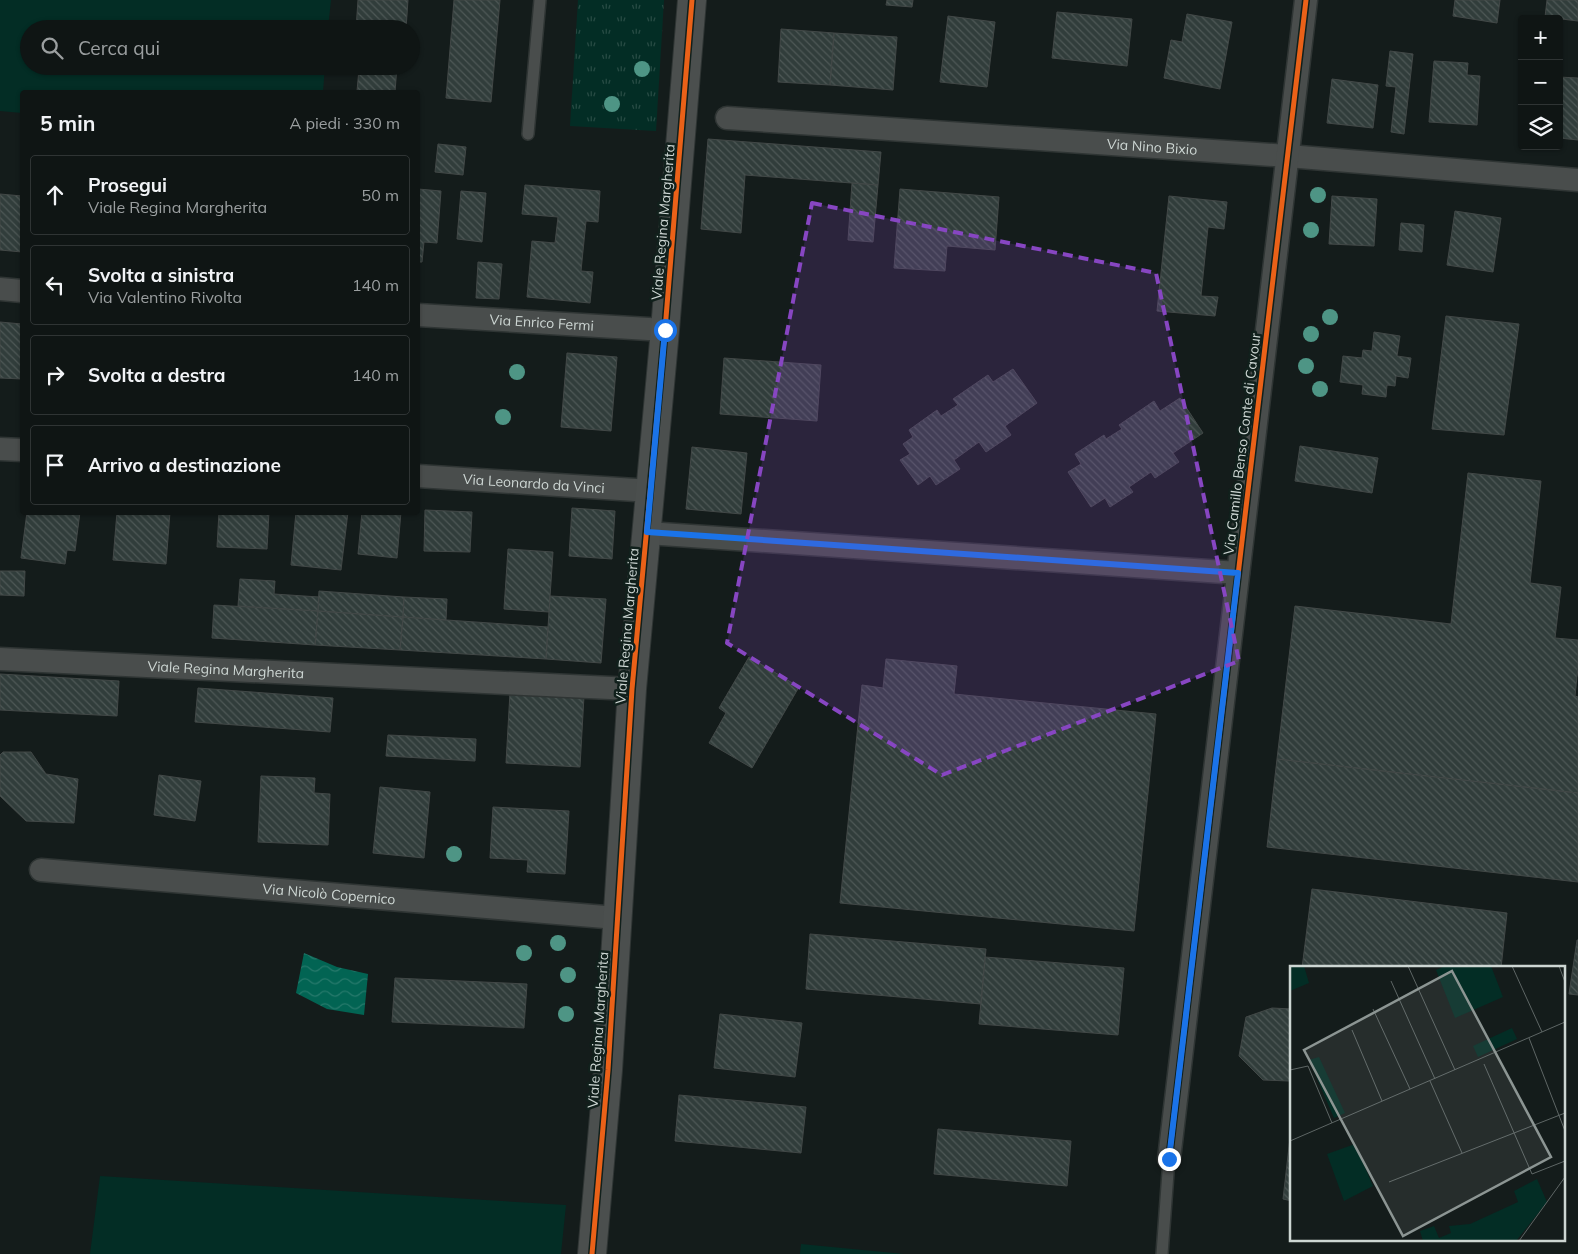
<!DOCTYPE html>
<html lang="it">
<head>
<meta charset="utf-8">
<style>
	:root { --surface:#0f1514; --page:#181e1d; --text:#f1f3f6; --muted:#9b9fa0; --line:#2f3434 }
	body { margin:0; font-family:Mulish,sans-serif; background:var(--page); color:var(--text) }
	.controls { position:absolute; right:15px; top:15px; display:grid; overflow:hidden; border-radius:5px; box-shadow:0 1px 4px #0004 }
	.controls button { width:45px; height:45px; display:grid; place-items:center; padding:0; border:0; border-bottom:1px solid var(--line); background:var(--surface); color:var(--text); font:25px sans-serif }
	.stop { position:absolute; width:15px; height:15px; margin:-11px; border:4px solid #1a73e8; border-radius:50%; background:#fff }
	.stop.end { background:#1a73e8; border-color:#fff; box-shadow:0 1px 5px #0008 }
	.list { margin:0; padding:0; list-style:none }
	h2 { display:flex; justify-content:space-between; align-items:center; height:65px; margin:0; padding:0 20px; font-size:21px }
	h2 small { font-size:16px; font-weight:400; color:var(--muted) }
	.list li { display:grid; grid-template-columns:32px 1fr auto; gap:15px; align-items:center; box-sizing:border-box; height:80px; margin:0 10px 10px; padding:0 10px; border:1px solid var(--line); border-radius:5px }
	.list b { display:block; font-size:19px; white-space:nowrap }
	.list p { margin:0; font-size:16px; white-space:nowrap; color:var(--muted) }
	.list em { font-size:16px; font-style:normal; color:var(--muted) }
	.icon { flex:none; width:28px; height:28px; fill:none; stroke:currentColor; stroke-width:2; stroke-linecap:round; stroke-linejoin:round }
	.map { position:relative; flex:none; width:1578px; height:1254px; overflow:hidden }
	.search { position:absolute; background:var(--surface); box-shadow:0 1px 4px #0004; left:20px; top:20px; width:400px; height:55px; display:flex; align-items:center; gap:12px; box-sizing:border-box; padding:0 18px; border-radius:28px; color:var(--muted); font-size:19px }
	.panel { position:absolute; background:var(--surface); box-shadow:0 1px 4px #0004; left:20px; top:90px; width:400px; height:425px; border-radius:5px }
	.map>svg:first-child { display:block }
</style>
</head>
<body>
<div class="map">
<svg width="1578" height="1254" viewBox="0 0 1578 1254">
	<defs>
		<pattern id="park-tufts" width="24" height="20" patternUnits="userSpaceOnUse" patternTransform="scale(1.25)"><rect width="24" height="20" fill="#032d25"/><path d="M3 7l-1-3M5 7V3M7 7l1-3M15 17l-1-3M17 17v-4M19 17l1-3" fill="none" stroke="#274b44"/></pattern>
		<pattern id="water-waves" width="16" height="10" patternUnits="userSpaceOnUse" patternTransform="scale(1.25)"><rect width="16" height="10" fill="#026453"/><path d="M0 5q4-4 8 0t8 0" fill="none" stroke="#26796b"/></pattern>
		<pattern id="building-back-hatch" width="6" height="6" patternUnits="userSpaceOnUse" patternTransform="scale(1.25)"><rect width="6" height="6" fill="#313d3b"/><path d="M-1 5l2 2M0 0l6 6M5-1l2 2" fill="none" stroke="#4e5856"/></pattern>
	</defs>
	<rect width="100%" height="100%" fill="#141c1b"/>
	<!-- grass -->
	<path fill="#032d25" d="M0,0H331L328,29H29V66H325L323,92H22V113L0,111Z
		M100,1176L566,1205L561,1254H90Z
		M801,1244L904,1254H800Z"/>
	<!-- park -->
	<path fill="url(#park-tufts)" d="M578,0H664L656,131L570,126Z"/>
	<!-- water -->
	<path fill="url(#water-waves)" d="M304,953L337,967L368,974L364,1015L327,1009L296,993Z"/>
	<!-- building -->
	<path fill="url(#building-back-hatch)" stroke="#424847" d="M358,0H408L406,29H356Z
		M454,0H500L491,102L446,98Z
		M887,0H913L912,7L886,5Z
		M1455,0H1500L1497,23L1453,16Z
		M1547,0H1578V21L1545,17Z
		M1057,12L1132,19L1127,66L1052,58Z
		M1187,14L1232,22L1220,89L1164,78L1171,40L1182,42Z
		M948,16L995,22L987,87L940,82Z
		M781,29L834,33L830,85L778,82Z
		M834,33L897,37L893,90L830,85Z
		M1390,51L1413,54L1404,134L1391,132L1396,87L1386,86Z
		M1434,61L1468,63L1467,75L1480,76L1477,125L1429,122Z
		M353,66H397L395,92L357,91L359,69H353Z
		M1559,77L1578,78V140L1559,138Z
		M1332,79L1378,85L1373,128L1327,123Z
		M708,139L881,152L878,185L745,175L741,233L701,229Z
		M438,144L466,147L463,175L435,172Z
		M852,183L878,185L873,242L848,240Z
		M525,185L600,191L598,222L586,221L581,271L593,272L590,303L527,297L532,241L555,243L558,217L522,214Z
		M418,189L441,191L437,243L424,242L422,262H418Z
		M900,189L999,197L995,250L947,246L945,271L894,268Z
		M461,191L486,193L482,242L457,239Z
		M0,194L22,196V252L0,250Z
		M1169,196L1227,202L1224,229L1208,227L1201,296L1218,297L1215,316L1157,311Z
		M1332,196L1377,199L1374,246L1329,244Z
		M1455,211L1501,218L1493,272L1447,265Z
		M1401,223L1424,225L1422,252L1399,250Z
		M478,262L502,264L499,299L476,298Z
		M1446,316L1519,324L1504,435L1432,429Z
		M0,322L22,324V379L0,378Z
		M1374,332L1400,336L1397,356L1411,358L1408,378L1396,376L1395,386L1387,385L1386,397L1362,394L1363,385L1340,382L1343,356L1362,358L1363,350L1372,351Z
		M567,353L617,357L611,431L561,427Z
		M724,358L821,365L817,421L720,414Z
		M1013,369L1037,403L1005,426L1011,435L986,452L979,442L954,460L960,469L936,485L930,476L918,485L900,460L910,454L903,444L913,437L909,430L937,410L941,416L958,405L953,399L988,375L993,382Z
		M1180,398L1203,433L1173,453L1179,462L1155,478L1151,472L1129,487L1133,492L1110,507L1105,498L1091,507L1068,472L1081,464L1075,454L1104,435L1106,439L1122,429L1119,425L1154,401L1160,411Z
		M1300,446L1378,458L1372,493L1295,481Z
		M692,447L747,453L741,514L686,509Z
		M1468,473L1541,481L1530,583L1561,587L1555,638L1578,640V667L1575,696L1578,697V793L1277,759L1295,606L1451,624Z
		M572,508L615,511L612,559L569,556Z
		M425,510L472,512L470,552L424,551Z
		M27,512H80L75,551L67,550L65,564L21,558Z
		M117,512H170L166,564L113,560Z
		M219,512H269L267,549L217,547Z
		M296,512H348L341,570L291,565Z
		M362,512H401L397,558L358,554Z
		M508,549L553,552L549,612L504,609Z
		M0,571H25L24,596L0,595Z
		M240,579L275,581L274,594L319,597L318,611L238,606Z
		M319,591L404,597L403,617L318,611Z
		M550,596L606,599L601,663L546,659Z
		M404,597L447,599L446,620L403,617Z
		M214,605L318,611L315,645L212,638Z
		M318,611L403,617L400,650L315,645Z
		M403,617L548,627L546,659L400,650Z
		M749,657L799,687L752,768L709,743L726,713L719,708Z
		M886,659L957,666L954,694L1156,714L1134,931L840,903L862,685L883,688Z
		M0,674L119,681L117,716L0,710Z
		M198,688L333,698L330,732L195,722Z
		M510,692L584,696L580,767L506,763Z
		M388,735L476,739L475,761L386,756Z
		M3,752H31L46,774L78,779L74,823L26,821L0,796V755Z
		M1277,759L1578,793V882L1267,847Z
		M159,775L201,781L195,821L154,815Z
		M261,776L315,778L314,793L330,794L328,845L258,842Z
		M380,787L430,792L424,858L373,853Z
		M493,807L569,811L565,874L527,872L528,860L490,858Z
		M1312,889L1507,913L1501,968H1302Z
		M810,934L986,949L981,1004L806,989Z
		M1577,940H1578V995L1569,994Z
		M985,957L1124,968L1118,1035L979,1024Z
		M395,978L527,984L524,1028L392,1022Z
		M1272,1008L1292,1009V1079L1289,1081L1263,1080L1239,1056L1246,1017Z
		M720,1014L802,1023L795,1077L714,1068Z
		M679,1095L806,1107L801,1153L675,1141Z
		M938,1129L1071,1141L1067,1186L934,1174Z
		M1291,1129H1292V1201L1283,1199Z"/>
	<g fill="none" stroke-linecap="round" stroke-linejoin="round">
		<defs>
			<path id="lane" d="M528,134L540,0
				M1162,1254L1169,1159"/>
			<g id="street">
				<path id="s1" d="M727,118L1288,156L1578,180"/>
				<path d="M0,289L22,291"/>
				<path id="s2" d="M418,315L665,330"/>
				<path d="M0,449L22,450"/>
				<path id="s3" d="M418,476L651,491"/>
				<path d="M647,533L1238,573"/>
				<path id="s4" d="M0,659L632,689"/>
				<path id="s5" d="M41,870L617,918"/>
				<path d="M1169,1159L1306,0"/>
			</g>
			<path id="secondary" d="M592,1254L608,1070L632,689L665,330L692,0"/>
		</defs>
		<!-- lane casing -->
		<use href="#lane" stroke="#2f3534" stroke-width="14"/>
		<!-- street casing -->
		<use href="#street" stroke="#2f3534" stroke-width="25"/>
		<!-- secondary casing -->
		<use href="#secondary" stroke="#2f3534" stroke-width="30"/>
		<!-- lane -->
		<use href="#lane" stroke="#494d4c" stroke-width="11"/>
		<!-- street -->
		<use href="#street" stroke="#494d4c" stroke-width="22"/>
		<!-- secondary -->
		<use href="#secondary" stroke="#4b4f4e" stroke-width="28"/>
		<defs>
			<path id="cycleway" d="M1169,1159L1306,0
				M592,1254L608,1070L632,689L665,330L692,0"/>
		</defs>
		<!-- cycleway casing -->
		<use href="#cycleway" stroke="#11201c" stroke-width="8"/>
		<!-- cycleway -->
		<use href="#cycleway" stroke="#ea6118" stroke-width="5"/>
	</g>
	<!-- trees -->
	<g fill="#4e9585">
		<circle cx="642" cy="69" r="8"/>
		<circle cx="612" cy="104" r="8"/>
		<circle cx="1318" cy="195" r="8"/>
		<circle cx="1311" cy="230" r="8"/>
		<circle cx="1330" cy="317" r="8"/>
		<circle cx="1311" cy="334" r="8"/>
		<circle cx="1306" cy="366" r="8"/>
		<circle cx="517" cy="372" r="8"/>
		<circle cx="1320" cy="389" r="8"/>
		<circle cx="503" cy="417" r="8"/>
		<circle cx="454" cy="854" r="8"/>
		<circle cx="558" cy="943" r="8"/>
		<circle cx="524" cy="953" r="8"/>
		<circle cx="568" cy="975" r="8"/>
		<circle cx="566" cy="1014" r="8"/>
	</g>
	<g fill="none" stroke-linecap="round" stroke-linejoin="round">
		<!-- route -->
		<path stroke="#1a73e8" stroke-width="6" d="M665,330L647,532L1238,573L1169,1159"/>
	</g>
	<!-- marked area -->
	<path fill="#8746c2" fill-opacity="0.2" stroke="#8746c2" stroke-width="4" stroke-dasharray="10 6" stroke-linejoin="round" d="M812,203L1156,273L1239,661L942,775L727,643Z"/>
	<g text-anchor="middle" stroke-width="5" stroke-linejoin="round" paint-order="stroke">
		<!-- street labels -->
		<g font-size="14" fill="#cdd6d3" stroke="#11201c">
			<text dy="5" stroke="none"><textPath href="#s1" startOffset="426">Via Nino Bixio</textPath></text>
			<text transform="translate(663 222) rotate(-85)" y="5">Viale Regina Margherita</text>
			<text dy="5" stroke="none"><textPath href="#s2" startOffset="124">Via Enrico Fermi</textPath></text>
			<text transform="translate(1242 444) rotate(-83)" y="5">Via Camillo Benso Conte di Cavour</text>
			<text dy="5" stroke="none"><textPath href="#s3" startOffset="116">Via Leonardo da Vinci</textPath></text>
			<text transform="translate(627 626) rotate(-85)" y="5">Viale Regina Margherita</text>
			<text dy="5" stroke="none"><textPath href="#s4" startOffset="226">Viale Regina Margherita</textPath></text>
			<text dy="5" stroke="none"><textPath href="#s5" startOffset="289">Via Nicolò Copernico</textPath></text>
			<text transform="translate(598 1030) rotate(-86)" y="5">Viale Regina Margherita</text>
		</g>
	</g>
	<!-- overview -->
	<g transform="translate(1290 966)">
		<rect width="275" height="275" fill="#141c1b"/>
		<path d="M0,0H14L19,17L0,25ZM155,0H201L213,31L165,52L146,4ZM29,91L55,147L44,152L19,94ZM65,178L83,220L54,235L37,188ZM247,213L257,236L226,275H133L130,265L144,260L149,272L161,267L159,260L180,258L228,236L224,225Z" fill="#032d25"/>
		<path d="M222,62L227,73L188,91L183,80Z" fill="#032d25"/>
		<path fill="none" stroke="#5e6665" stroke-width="1" d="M118,0L165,104M222,0L252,66M269,0L275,16M101,15L145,113M83,43L120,123M62,64L92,135M239,72L275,165M194,98L242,208L275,195M0,104L18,100L42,157M140,115L172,187M0,175L275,56M99,216L275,147M229,275L275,211"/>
		<path fill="#8c9593" fill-opacity="0.15" stroke="#8c9593" stroke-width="2.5" d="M162,5L261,191L113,270L14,84Z"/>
		<rect width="275" height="275" fill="none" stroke="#cdd6d3" stroke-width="2.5"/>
	</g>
</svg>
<div class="controls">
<button>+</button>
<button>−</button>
<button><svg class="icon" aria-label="layers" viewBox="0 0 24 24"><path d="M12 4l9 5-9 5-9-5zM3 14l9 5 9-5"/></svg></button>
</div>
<div class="stop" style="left:665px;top:330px"></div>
<div class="stop end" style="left:1169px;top:1159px"></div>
<div class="search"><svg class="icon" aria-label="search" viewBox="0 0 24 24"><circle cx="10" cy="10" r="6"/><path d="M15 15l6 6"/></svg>Cerca qui</div>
<section class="panel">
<h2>5 min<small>A piedi · 330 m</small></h2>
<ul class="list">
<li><svg class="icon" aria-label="ahead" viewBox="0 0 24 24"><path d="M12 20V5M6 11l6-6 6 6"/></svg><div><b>Prosegui</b><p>Viale Regina Margherita</p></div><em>50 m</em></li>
<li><svg class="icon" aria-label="left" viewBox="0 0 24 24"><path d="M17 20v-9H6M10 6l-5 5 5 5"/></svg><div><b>Svolta a sinistra</b><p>Via Valentino Rivolta</p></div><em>140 m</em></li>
<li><svg class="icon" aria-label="right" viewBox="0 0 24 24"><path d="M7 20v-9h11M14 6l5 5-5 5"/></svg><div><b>Svolta a destra</b></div><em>140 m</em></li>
<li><svg class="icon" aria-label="arrive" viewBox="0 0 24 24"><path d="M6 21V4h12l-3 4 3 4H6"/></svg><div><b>Arrivo a destinazione</b></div></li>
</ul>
</section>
</div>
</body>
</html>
